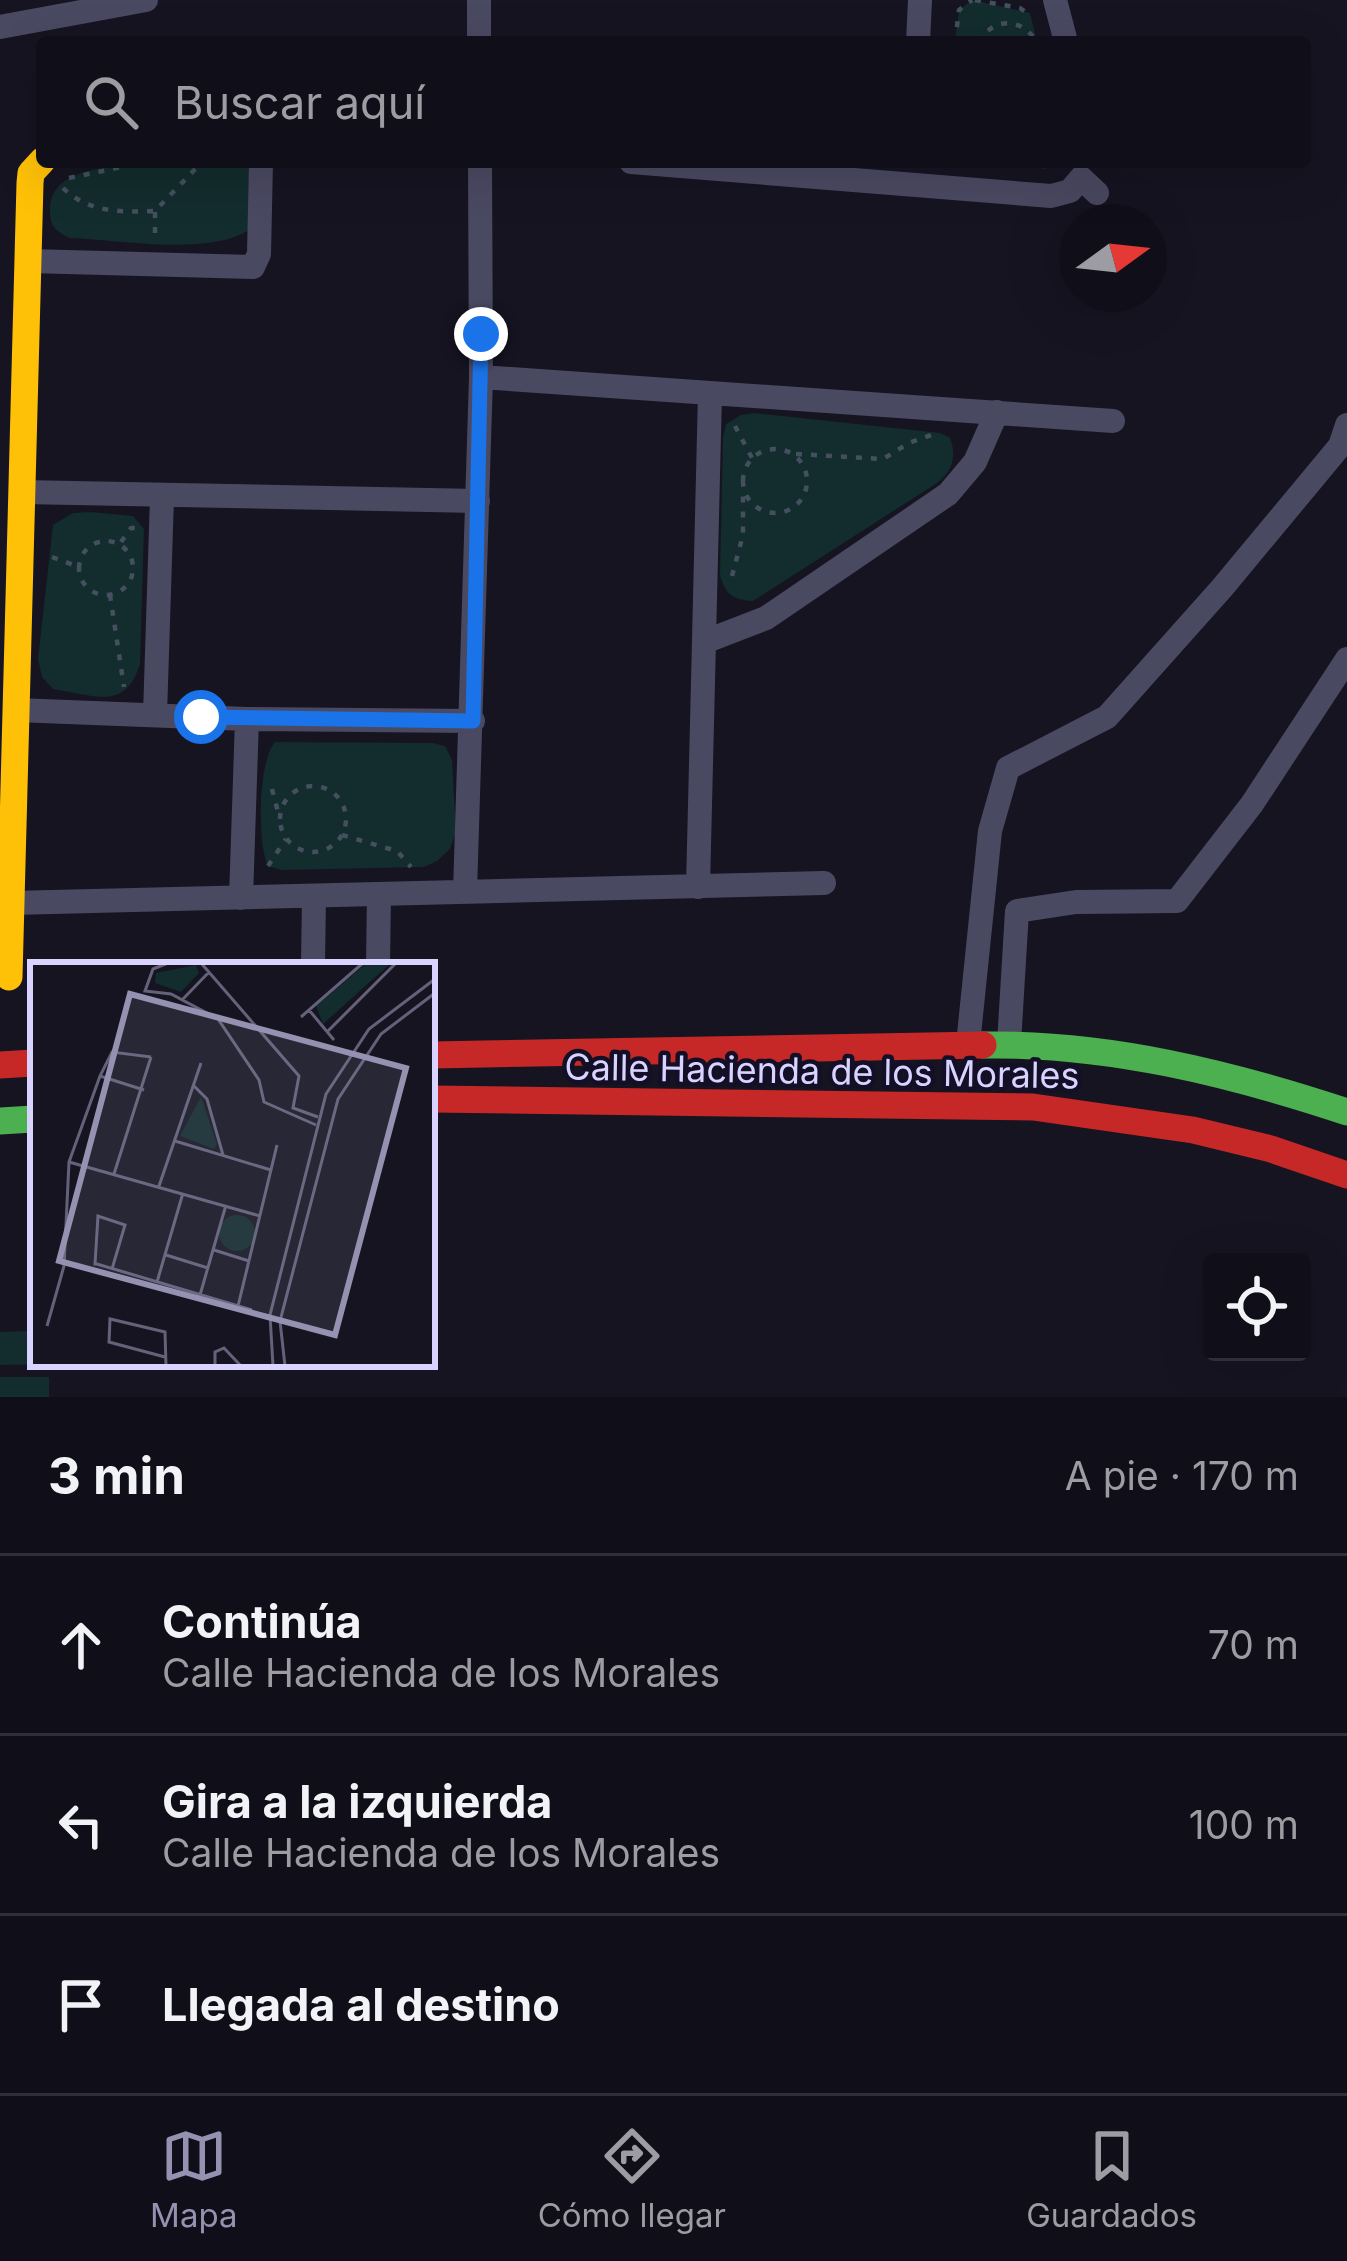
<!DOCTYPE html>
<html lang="es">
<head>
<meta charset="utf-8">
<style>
	:root { --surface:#100f19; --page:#1e1d26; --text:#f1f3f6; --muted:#9c9ca2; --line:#302f38; --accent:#9591b1 }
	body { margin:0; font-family:Inter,sans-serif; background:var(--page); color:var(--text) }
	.controls { position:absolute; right:36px; bottom:36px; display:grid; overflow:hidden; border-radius:12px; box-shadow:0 12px 48px #0002 }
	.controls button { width:108px; height:108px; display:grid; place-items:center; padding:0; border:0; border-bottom:3px solid var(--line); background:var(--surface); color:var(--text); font:60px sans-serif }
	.compass { position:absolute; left:1059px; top:204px; width:108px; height:108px; border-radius:50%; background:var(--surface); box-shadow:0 12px 48px #0002; rotate:75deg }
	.stop { position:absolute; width:36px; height:36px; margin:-27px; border:9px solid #1a73e8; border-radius:50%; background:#fff }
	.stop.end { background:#1a73e8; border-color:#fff; box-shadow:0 3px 12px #0008 }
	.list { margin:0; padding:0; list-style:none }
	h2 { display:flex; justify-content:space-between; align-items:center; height:156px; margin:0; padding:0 48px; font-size:51px }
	h2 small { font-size:39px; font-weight:400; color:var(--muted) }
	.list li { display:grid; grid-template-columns:78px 1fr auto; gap:36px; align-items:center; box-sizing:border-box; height:180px; padding:0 48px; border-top:3px solid var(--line) }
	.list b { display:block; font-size:45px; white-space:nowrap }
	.list p { margin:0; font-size:39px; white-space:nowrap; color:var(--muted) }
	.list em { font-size:39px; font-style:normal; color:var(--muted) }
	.icon { flex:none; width:66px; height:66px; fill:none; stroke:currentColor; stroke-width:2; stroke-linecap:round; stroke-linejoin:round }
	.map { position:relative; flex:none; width:1347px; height:1397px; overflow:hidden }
	.search { position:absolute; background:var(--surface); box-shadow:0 12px 48px #0002; left:36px; right:36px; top:36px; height:132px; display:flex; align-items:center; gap:30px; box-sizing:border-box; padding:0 42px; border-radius:12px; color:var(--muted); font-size:45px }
	.sheet { height:696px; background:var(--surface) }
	nav { display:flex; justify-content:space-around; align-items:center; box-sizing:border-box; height:168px; border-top:3px solid var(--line); background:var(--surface); font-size:33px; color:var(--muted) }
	nav a { display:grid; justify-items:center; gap:6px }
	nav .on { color:var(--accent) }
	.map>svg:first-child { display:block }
</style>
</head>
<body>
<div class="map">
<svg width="1347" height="1397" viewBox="0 0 1347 1397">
	<rect width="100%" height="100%" fill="#161421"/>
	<!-- green -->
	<path fill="#132c2d" d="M972,0L1030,13L1037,42H955L959,10Z
		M146,162H245L251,173L249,230C209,256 118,240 70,238C56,232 49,225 50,209C51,166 113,168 146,162Z
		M755,413L940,433L950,438C957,456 953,471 937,483L753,601C733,600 725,594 720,575L723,438L726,424L741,415Z
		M91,512L133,516L144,529L140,664C125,712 94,695 53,689L42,677L38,659L53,525L73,513Z
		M275,742L433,743L445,746L452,760L456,832L450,849L437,861L424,867L281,870L268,866C257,844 258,761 275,742Z
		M33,1331V1364H49L0,1365V1332Z
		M0,1377H49V1397H0Z"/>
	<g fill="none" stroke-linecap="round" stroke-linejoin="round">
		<!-- path -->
		<path stroke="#44505f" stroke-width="4.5" stroke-dasharray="6 9" stroke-linecap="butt" d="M975,0L1020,8L1031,16
			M955,42L959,10L972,0
			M978,42C994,17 1021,17 1037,42
			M996,162L1045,166L1058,162
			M69,178L146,162
			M63,188C89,213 120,212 155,211L202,162
			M155,212V242
			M735,426L752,458
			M743 481a32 32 0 1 1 64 0a32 32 0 1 1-64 0Z
			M796,454L883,459L909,443L934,434
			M79 568a27 27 0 1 1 54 0a27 27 0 1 1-54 0Z
			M121,542L131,528H138
			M52,557L79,567
			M732,576L743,535V493
			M110,595L124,687
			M280 819a33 33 0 1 1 66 0a33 33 0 1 1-66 0Z
			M272,789L278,812
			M342,835L397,851L411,867
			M268,866L286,839"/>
		<!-- street -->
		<path stroke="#4a4962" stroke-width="24" d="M479,0V42
			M1055,0L1066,42
			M0,27L146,0
			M918,42L920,0
			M631,162L1051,196L1070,191L1081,178L1097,193
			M29,261L253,267L259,254L261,162
			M481,377L1113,421
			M22,492L478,501
			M704,642L766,618L948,494L975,462L997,412
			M16,710L247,719L473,721
			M155,715L162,497
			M698,887L710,393
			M465,892L481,377L480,162
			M241,898L247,719
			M11,903L824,883
			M313,965L314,896
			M378,965L379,894
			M1009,1043L1017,911L1076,902L1177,901L1252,804L1347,659
			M968,1044L990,831L1008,768L1107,717L1222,588L1340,446L1347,425"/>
		<!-- fast -->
		<path stroke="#4caf50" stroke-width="27" d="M983,1045C1108,1043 1229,1073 1347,1112
			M0,1121L33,1119"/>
		<!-- slow -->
		<path stroke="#ffc107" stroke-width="27" d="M9,977L30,183L31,173L42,161"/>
		<!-- jam -->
		<path stroke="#c62828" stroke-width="27" d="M432,1055L983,1045
			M0,1065L33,1063
			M432,1099L1033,1107L1193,1130L1271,1149L1347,1175"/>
	</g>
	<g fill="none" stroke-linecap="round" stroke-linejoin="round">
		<!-- route -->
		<path stroke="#1a73e8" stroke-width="15" d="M201,717L473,721L481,334"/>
	</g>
	<g text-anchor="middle" stroke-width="9" stroke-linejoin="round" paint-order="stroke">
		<!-- street labels -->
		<g font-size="36" fill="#d9d4ff" stroke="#130f26">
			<text transform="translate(822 1071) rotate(1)" y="13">Calle Hacienda de los Morales</text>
		</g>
	</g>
	<!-- overview -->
	<g transform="translate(30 962)">
		<rect width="405" height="405" fill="#161421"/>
		<path d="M337,1H361L293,62L286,44ZM166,3L169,11L151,30L125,21L126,11ZM171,135L187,182L184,187L150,174ZM189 271a18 18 0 1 1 36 0a18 18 0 1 1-36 0Z" fill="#132c2d"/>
		<path fill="none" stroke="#64617a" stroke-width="3" d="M138,1L123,7L115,29L141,32L188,57L229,118L234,140L286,163M171,1L269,114L263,146L288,155M153,37L179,10M279,48L304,78M271,55L333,1M297,70L366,1M70,114L114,128M163,123L177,137L193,193M145,179L241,208M39,200L230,254M84,212L121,95M129,224L171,101M184,288L219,299M136,293L178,306M82,307L95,263L68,254L65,302H67L222,348M127,320L153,231M170,333L196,243M208,344L247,183M17,364L34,304L39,200L70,114L82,90L121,95M135,395L79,380L80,357L135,370L136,404M185,404V390L194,386L211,404M243,404L240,353L296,132L339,67L405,17M255,404L250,359L308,137L351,72L405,31"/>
		<path fill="#9591b1" fill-opacity="0.15" stroke="#9591b1" stroke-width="6" d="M100,32L376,106L305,373L29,299Z"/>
		<rect width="405" height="405" fill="none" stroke="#d9d4ff" stroke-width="6"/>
	</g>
</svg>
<div class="controls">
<button><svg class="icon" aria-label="locate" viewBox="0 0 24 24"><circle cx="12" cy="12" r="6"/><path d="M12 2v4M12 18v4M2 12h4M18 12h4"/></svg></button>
</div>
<svg class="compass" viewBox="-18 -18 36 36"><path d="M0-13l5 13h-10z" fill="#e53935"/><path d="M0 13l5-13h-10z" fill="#9c9ca2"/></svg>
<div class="stop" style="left:201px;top:717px"></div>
<div class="stop end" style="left:481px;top:334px"></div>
<div class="search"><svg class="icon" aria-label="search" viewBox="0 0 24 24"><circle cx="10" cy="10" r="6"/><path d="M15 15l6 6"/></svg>Buscar aquí</div>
</div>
<section class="sheet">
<h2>3 min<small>A pie · 170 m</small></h2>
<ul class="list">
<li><svg class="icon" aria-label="ahead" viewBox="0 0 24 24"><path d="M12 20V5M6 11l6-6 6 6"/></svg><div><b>Continúa</b><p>Calle Hacienda de los Morales</p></div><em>70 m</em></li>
<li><svg class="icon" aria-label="left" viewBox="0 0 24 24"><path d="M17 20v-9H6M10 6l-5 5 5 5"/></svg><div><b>Gira a la izquierda</b><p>Calle Hacienda de los Morales</p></div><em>100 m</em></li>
<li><svg class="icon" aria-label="arrive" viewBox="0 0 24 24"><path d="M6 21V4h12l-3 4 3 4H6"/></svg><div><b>Llegada al destino</b></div></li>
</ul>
</section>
<nav>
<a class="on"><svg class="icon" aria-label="map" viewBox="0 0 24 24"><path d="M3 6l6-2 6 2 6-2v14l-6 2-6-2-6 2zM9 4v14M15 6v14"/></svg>Mapa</a>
<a><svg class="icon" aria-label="directions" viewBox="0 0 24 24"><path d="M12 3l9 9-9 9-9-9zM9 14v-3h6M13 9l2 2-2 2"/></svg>Cómo llegar</a>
<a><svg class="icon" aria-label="saved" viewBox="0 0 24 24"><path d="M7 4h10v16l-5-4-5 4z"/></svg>Guardados</a>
</nav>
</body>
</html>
